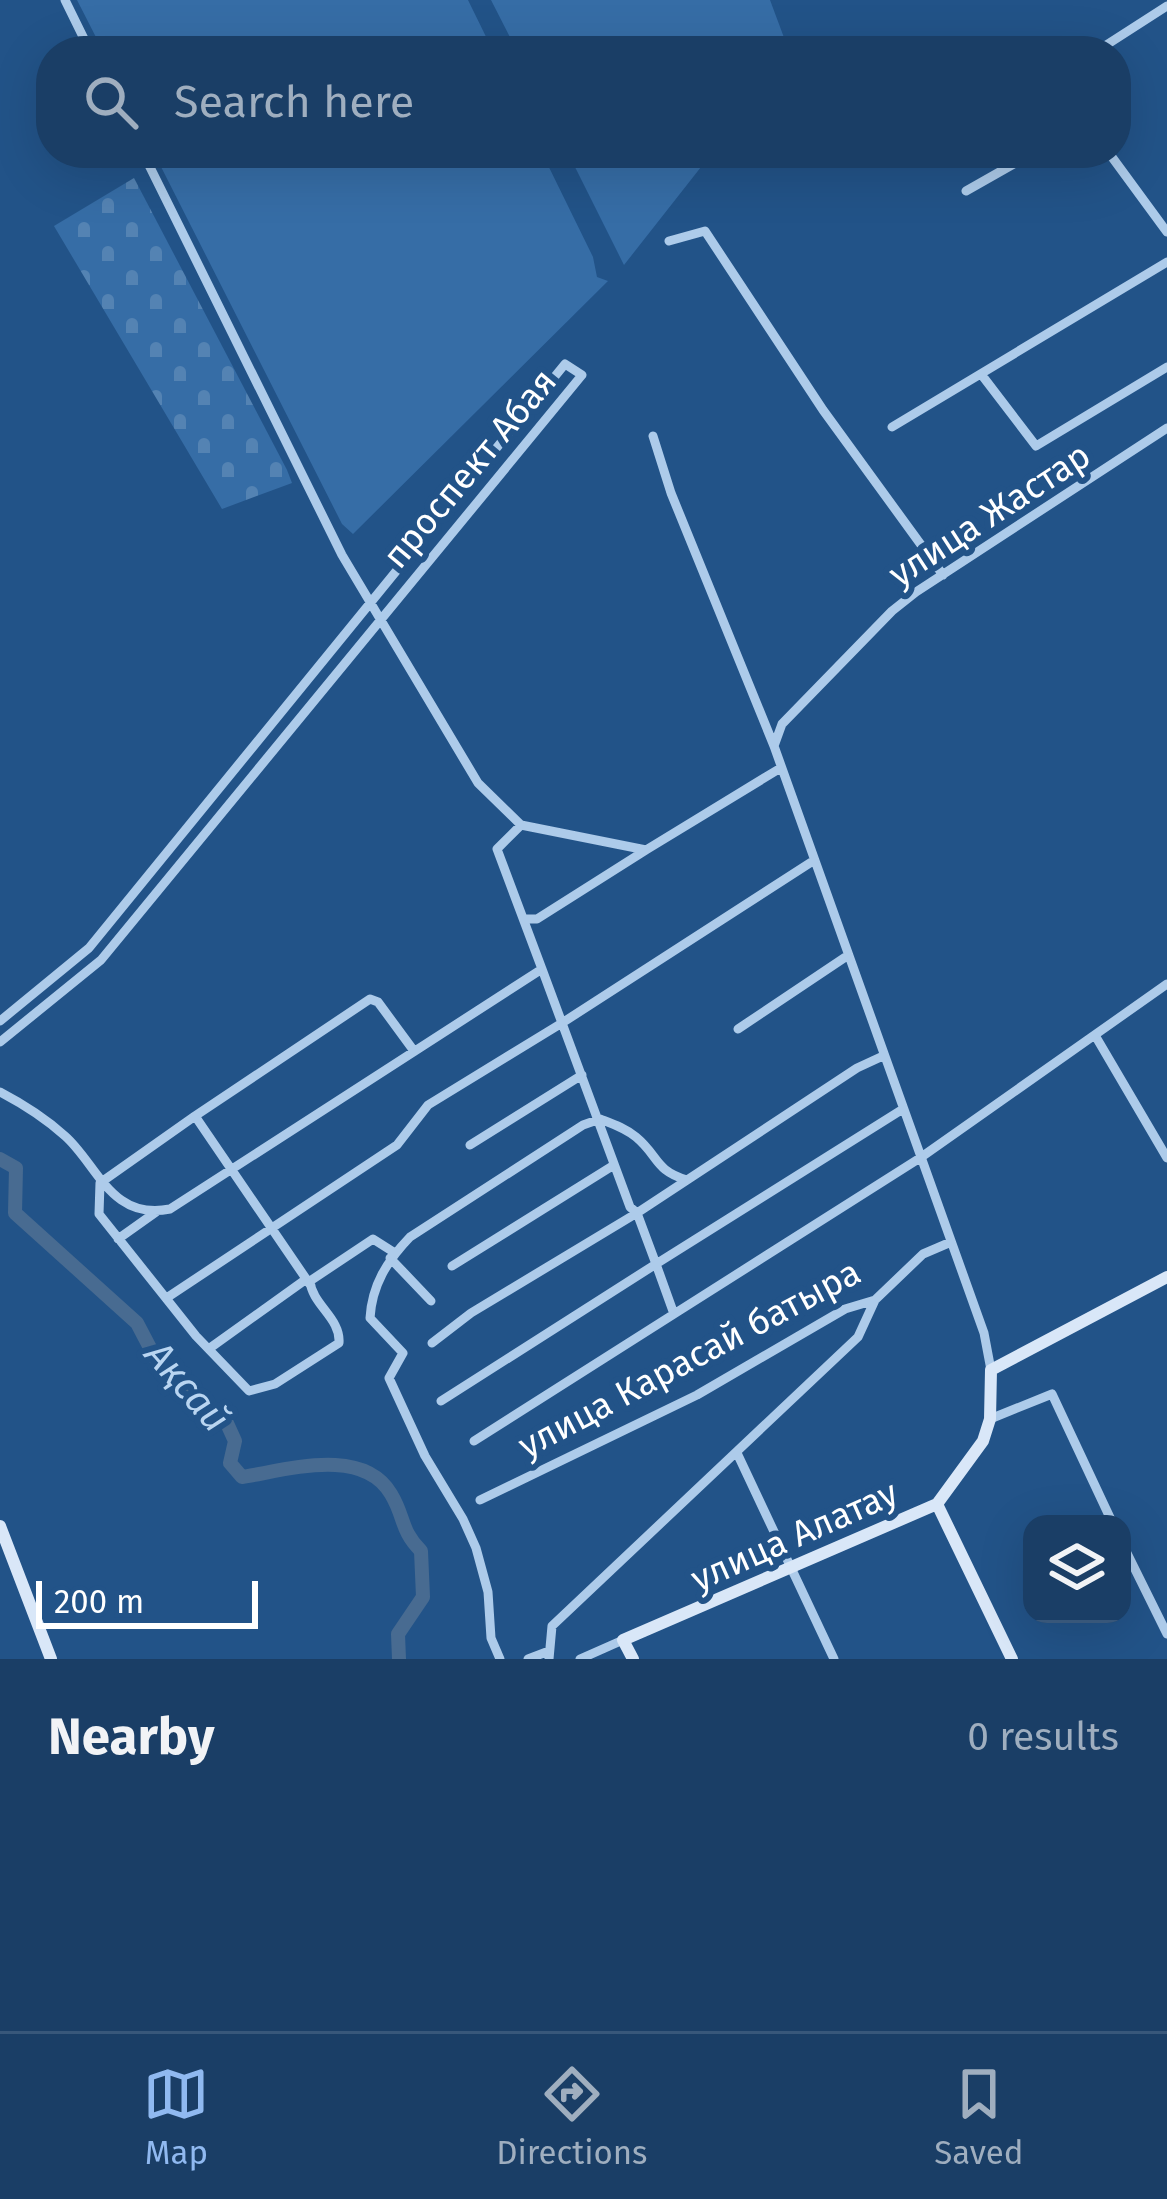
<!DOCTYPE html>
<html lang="en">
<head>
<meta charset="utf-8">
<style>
	:root { --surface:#1a3e66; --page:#23456c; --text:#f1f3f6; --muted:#9faebf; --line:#38577a; --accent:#90b9f0 }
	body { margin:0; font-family:"Fira Sans",sans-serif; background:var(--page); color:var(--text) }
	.controls { position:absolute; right:36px; bottom:36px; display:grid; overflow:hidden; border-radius:24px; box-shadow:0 12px 48px #0002 }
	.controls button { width:108px; height:108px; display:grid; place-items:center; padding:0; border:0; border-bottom:3px solid var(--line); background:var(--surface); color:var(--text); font:60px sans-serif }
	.scale { position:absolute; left:36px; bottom:30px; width:222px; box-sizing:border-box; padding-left:12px; border:6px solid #fff; border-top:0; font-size:33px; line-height:42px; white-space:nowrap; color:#fff; -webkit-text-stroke:9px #225388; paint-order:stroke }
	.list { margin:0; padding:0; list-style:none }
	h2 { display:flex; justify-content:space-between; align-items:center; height:156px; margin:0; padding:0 48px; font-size:51px }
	h2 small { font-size:39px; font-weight:400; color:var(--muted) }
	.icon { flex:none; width:66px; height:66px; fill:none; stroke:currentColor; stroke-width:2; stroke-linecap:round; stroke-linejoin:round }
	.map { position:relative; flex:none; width:1167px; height:1659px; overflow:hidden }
	.search { position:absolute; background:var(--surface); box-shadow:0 12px 48px #0002; left:36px; right:36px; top:36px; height:132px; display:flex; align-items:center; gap:30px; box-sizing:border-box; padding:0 42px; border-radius:48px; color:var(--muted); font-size:45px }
	.sheet { height:372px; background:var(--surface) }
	nav { display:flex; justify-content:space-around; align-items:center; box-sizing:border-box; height:168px; border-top:3px solid var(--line); background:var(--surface); font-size:33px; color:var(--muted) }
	nav a { display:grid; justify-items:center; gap:6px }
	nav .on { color:var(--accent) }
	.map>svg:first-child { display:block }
</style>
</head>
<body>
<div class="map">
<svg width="1167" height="1659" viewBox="0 0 1167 1659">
	<defs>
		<pattern id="cemetery-stones" width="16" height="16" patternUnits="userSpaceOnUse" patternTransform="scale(3)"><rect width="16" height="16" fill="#366da6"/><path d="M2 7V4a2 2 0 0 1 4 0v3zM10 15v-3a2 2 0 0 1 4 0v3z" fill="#5483b3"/></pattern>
	</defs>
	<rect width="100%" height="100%" fill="#225388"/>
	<!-- green -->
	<path fill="#366da6" d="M77,0H468L493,51H103Z
		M491,0H770L789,51H517Z
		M154,153H542L593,257L597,277L608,281L353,534L342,524Z
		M568,153H712L624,265Z"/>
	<!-- cemetery -->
	<path fill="url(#cemetery-stones)" d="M134,178L287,470L292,483L222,509L54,226Z"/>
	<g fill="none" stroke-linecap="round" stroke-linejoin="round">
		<!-- river -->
		<path stroke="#486b91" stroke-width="14" d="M0,1159L16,1168L15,1213L137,1323L159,1365L204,1411L225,1419L235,1441L230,1463L242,1477C287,1470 363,1446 391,1494C405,1517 400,1530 421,1551L423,1597L398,1634L399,1659"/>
		<!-- street -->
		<path stroke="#adcbea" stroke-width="9" d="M65,0L90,51
			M1097,51L1167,6
			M143,153L342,555L478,783L521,825L646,850L779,769
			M1109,153L1167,232
			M966,191L1033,153
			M669,241L705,231L823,410L943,575
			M981,374L1036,446L1167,367
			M892,427L1167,262
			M653,436L671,493L774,746
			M521,825L497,849L542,969
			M524,919H537L646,850
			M0,1021L89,948L565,364L582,375L101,960L0,1042
			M738,1029L847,956
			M1096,1037L1167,1158
			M0,1092C23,1104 45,1118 65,1136C97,1164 111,1221 170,1209L542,969L562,1023L813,861
			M195,1116L370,999L378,1002L414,1051
			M470,1145L582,1075
			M118,1239L156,1212
			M390,1258L431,1301
			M452,1266L614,1165
			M311,1286L195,1116L100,1183L99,1214L196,1336L249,1391L275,1384L339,1343C341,1318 312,1305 310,1281L373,1239L395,1253
			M168,1297L397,1145L428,1105L562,1023L630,1207L637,1213L656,1264L441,1401
			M674,1314L920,1158L1167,984
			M432,1343L471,1313L637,1213L857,1068L883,1056
			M210,1348L305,1280
			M991,1370L984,1333L774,746L782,724L892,611L916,592L1167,428
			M990,1419L1052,1394L1113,1524
			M474,1441L674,1314L656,1264L903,1109
			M737,1453L834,1659
			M480,1500L697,1395L845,1309L875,1300L923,1254L951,1242
			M1122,1543L1167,1634
			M500,1659L491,1638L488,1592L476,1548L463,1519L425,1456L389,1378L403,1353L370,1318C372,1285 387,1261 410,1237L583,1125L600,1119C613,1124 625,1128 636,1137C659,1156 654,1170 687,1180
			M528,1659L549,1651
			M549,1659L552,1626L858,1337L875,1300
			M580,1659L623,1640"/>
		<!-- secondary -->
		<path stroke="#d9e7f8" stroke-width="12" d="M937,1504L1012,1659
			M0,1526L51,1659
			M633,1659L623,1640L937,1504L983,1441L990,1419L991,1370L1167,1277"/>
	</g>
	<g text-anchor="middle" stroke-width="12" stroke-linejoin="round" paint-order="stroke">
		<!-- street labels -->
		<g font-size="36" fill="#fff" stroke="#225388">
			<text transform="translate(469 468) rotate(-50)" y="13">проспект Абая</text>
			<text transform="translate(989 514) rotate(-33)" y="13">улица Жастар</text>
			<text transform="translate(689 1358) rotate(-28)" y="13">улица Карасай батыра</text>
			<text transform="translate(794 1535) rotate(-24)" y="13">улица Алатау</text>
		</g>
		<!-- water labels -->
		<g font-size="39" font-style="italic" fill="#b9d5f1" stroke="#225388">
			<text transform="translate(188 1386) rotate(49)" y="14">Ақсай</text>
		</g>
	</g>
</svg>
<div class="controls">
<button><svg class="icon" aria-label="layers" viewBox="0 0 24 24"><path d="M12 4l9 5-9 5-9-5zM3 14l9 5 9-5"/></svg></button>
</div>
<div class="scale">200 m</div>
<div class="search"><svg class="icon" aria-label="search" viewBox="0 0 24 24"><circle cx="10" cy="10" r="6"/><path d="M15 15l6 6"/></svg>Search here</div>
</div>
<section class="sheet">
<h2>Nearby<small>0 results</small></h2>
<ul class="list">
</ul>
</section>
<nav>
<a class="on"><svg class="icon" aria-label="map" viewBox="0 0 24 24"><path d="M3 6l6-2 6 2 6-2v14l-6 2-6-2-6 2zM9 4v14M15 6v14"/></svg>Map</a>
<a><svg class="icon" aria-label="directions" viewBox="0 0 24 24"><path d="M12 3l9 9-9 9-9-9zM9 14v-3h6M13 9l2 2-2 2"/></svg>Directions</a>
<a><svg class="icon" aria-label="saved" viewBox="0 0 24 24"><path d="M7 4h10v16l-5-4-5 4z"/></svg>Saved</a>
</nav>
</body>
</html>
